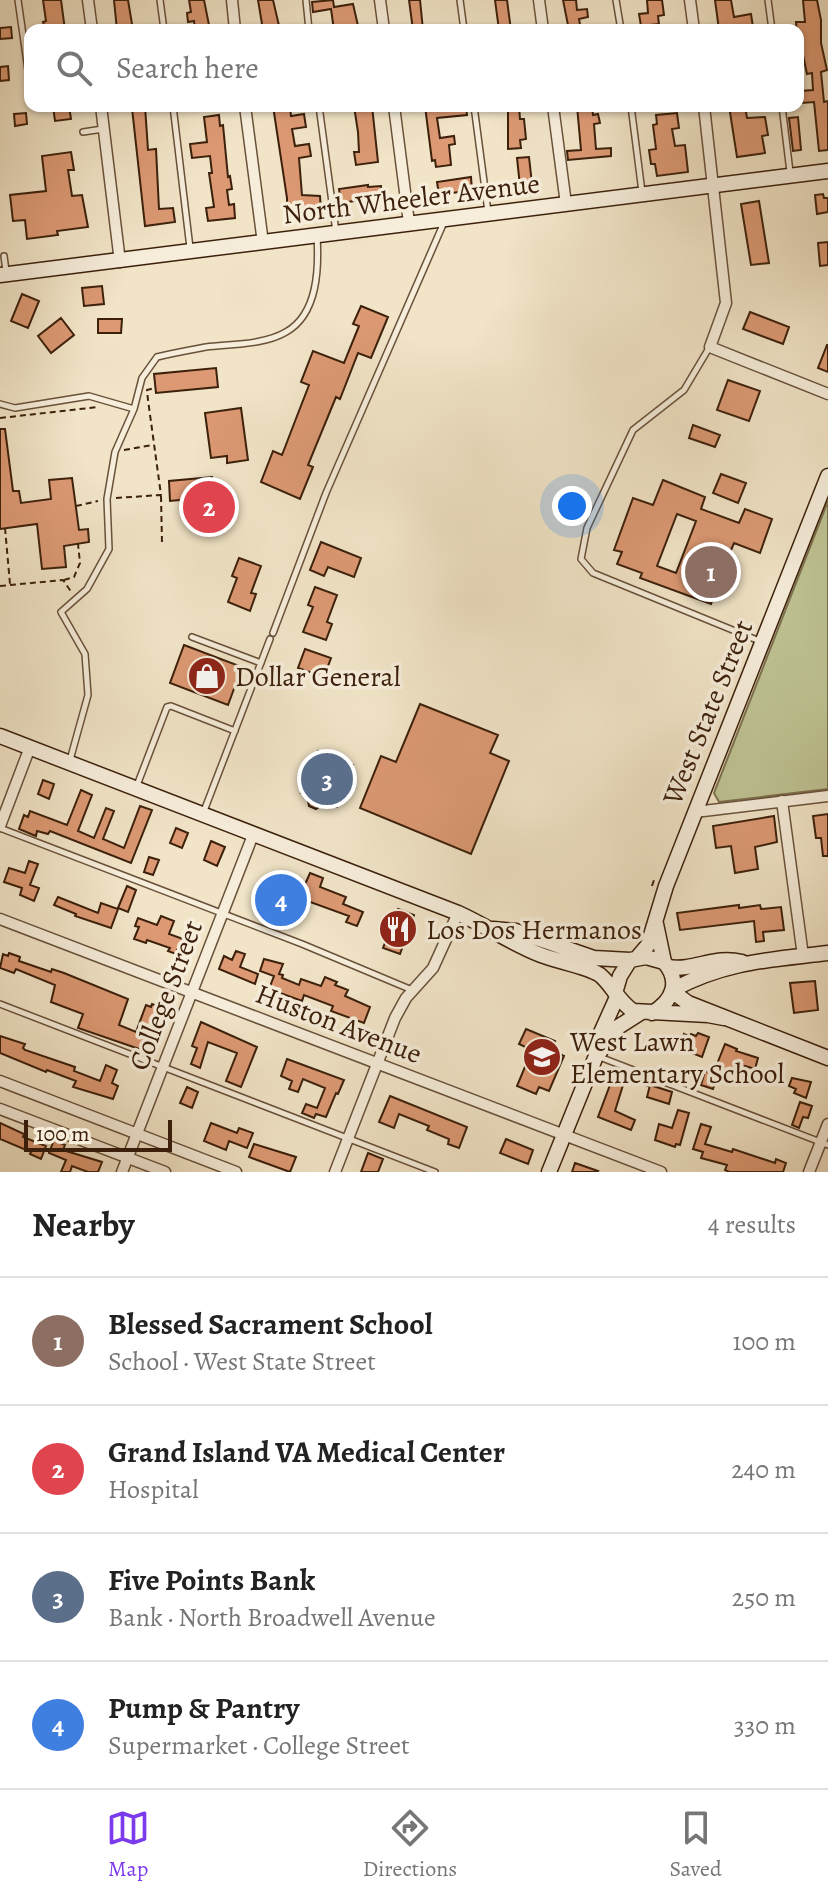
<!DOCTYPE html>
<html lang="en">
<head>
<meta charset="utf-8">
<style>
	:root { --surface:#fff; --page:#f2f2f2; --text:#222; --muted:#767676; --line:#e0e0e0; --accent:#7c3aed }
	body { margin:0; font-family:Alegreya,serif; background:var(--page); color:var(--text) }
	.scale { position:absolute; left:24px; bottom:20px; width:148px; box-sizing:border-box; padding-left:8px; border:4px solid #3c200b; border-top:0; font-size:22px; line-height:28px; white-space:nowrap; color:#3c200b; -webkit-text-stroke:6px #f6eddb; paint-order:stroke }
	.you { position:absolute; left:572px; top:506px; width:28px; height:28px; margin:-20px; border:6px solid #fff; border-radius:50%; background:#1a73e8; box-shadow:0 0 0 12px #1a73e833 }
	.badge { display:grid; place-items:center; width:52px; height:52px; border-radius:50%; background:var(--accent); color:#fff; font-size:26px; font-weight:700 }
	.pin { position:absolute; translate:-50% -50%; border:4px solid #fff; box-shadow:0 2px 8px #0006 }
	.list { margin:0; padding:0; list-style:none }
	h2 { display:flex; justify-content:space-between; align-items:center; height:104px; margin:0; padding:0 32px; font-size:34px }
	h2 small { font-size:26px; font-weight:400; color:var(--muted) }
	.list li { display:grid; grid-template-columns:52px 1fr auto; gap:24px; align-items:center; box-sizing:border-box; height:128px; padding:0 32px; border-top:2px solid var(--line) }
	.list b { display:block; font-size:30px; white-space:nowrap }
	.list p { margin:0; font-size:26px; white-space:nowrap; color:var(--muted) }
	.list em { font-size:26px; font-style:normal; color:var(--muted) }
	.icon { flex:none; width:44px; height:44px; fill:none; stroke:currentColor; stroke-width:2; stroke-linecap:round; stroke-linejoin:round }
	.map { position:relative; flex:none; width:828px; height:1172px; overflow:hidden }
	.search { position:absolute; background:var(--surface); box-shadow:0 2px 6px #0004; left:24px; right:24px; top:24px; height:88px; display:flex; align-items:center; gap:20px; box-sizing:border-box; padding:0 28px; border-radius:16px; color:var(--muted); font-size:30px }
	.sheet { height:616px; background:var(--surface) }
	nav { display:flex; justify-content:space-around; align-items:center; box-sizing:border-box; height:112px; border-top:2px solid var(--line); background:var(--surface); font-size:22px; color:var(--muted) }
	nav a { display:grid; justify-items:center; gap:4px }
	nav .on { color:var(--accent) }
	.map>svg:first-child { display:block }
</style>
</head>
<body>
<div class="map">
<svg width="828" height="1172" viewBox="0 0 828 1172">
	<rect width="100%" height="100%" fill="#f1e4c7"/>
	<filter id="stains"><feTurbulence type="fractalNoise" baseFrequency=".0025" numOctaves="4"/><feColorMatrix values="0 0 0 0 .2 0 0 0 0 .09 0 0 0 0 .02 0 0 0 .5 -.17"/></filter>
	<radialGradient id="worn" r=".72"><stop offset=".6" stop-color="#630" stop-opacity="0"/><stop offset="1" stop-color="#630" stop-opacity=".3"/></radialGradient>
	<!-- green -->
	<path fill="#bec292" stroke="#7d714e" stroke-width="2" d="M828,501V789L719,802L714,793Z"/>
	<!-- building -->
	<path fill="#dc9973" stroke="#3c200b" stroke-width="2" fill-rule="evenodd" d="M43,0H61L65,30H45L43,22L46,21Z
		M114,0H128L133,30H117Z
		M189,0H204L210,30H195L194,21L188,22L187,13L191,12Z
		M258,0H273L280,30H263Z
		M333,0L334,7L353,4L359,30H334L331,9L313,12L312,2Z
		M409,0H420L423,30H413Z
		M495,0H507L511,30H499Z
		M563,0H576L577,10L587,9L588,17L579,19L581,30H569Z
		M647,0H662L664,15L658,16L659,24L641,26L639,14L648,13Z
		M715,0H731L734,17L751,14L753,27L719,30Z
		M803,0H817L821,20V43L827,70L821,72L824,102L828,101V150L819,151L814,102L802,103L801,91L813,90L812,73L807,74L801,46H798L796,22H805Z
		M11,27L12,38L0,39V28Z
		M8,66L9,80L0,81V67Z
		M53,106H69L71,119L55,121Z
		M145,106L148,150L156,149L159,209L173,208L175,222L145,226L132,108Z
		M273,106H290L291,116L304,114L306,127L292,129L295,146L309,144L311,156L299,158L302,195L320,196L321,211L287,214V198Z
		M354,106H372L378,162L356,165L354,152H359L358,132Z
		M425,106H466L467,115L437,118L440,138L454,136L455,144L449,145L451,165L436,167L435,160L432,161Z
		M508,106H519L520,119H524L526,139L520,140L521,148L508,149Z
		M577,106H592L593,115L598,114L600,123L594,124L596,149L611,148V156L568,160L567,151L581,150Z
		M729,106H745L747,118L765,117L768,135L762,136L765,153L737,157Z
		M26,113L27,124L15,126L14,114Z
		M677,113L679,128L672,129L675,146L685,145L688,172L657,176L655,164H651L649,150L656,149L653,125L657,124L656,115Z
		M219,115L220,126L223,125L228,177L230,176L232,189L227,190L229,205L234,204L235,218L208,221L206,208L214,207L209,173H212L210,156L192,158L190,144L207,142L204,117Z
		M798,117L801,150L793,151L789,118Z
		M71,152L74,170H68L72,196L82,195L88,227L57,231L58,235L27,239L25,220L13,221L10,195L46,191L42,156Z
		M529,157L532,184L520,186L517,158Z
		M471,177L472,190L439,195L437,182Z
		M368,185V187L381,186L383,202L361,206V200L341,203L339,189Z
		M823,194L824,198H828V212L817,214L815,195Z
		M759,201L769,263L751,265L741,204Z
		M828,242V265L820,266L818,243Z
		M102,286L104,304L84,306L82,288Z
		M22,294L39,301L28,328L11,321Z
		M361,306L388,317L371,358L358,353L340,399L336,397L308,465L313,467L300,499L261,482L273,451L282,455L297,416L309,385L301,382L313,351L344,363L359,326L353,324Z
		M750,312L789,327L783,344L743,329Z
		M61,318L74,335L51,353L38,336Z
		M98,319H122L121,333H98Z
		M827,345H828V372L818,368Z
		M216,368L218,387L156,393L154,374Z
		M728,380L760,391L749,421L717,410Z
		M241,408L248,460L227,463V456L211,458L205,413Z
		M693,425L720,435L715,447L689,438Z
		M0,429H5L13,491H19L21,503L51,499L49,480L72,478L79,530L88,529L89,542L64,546L66,567L42,569L37,524L0,529Z
		M721,474L746,483L738,503L713,493Z
		M212,477L213,497L170,501L169,481Z
		M663,480L705,497L701,509L739,523L745,509L772,519L760,553L734,543L726,562L732,564L725,582L720,580L711,604L640,578L642,573L617,564L622,552L614,550L633,498L653,505ZM677,514L696,521L676,573L657,566Z
		M321,542L361,558L354,577L328,567L324,576L310,570Z
		M239,558L261,566L251,593L256,594L250,611L228,602L237,578L232,576Z
		M315,587L337,595L327,622L332,624L326,640L303,632L313,607L308,605Z
		M184,645L242,667L228,705L170,683Z
		M305,649L331,658L324,677L298,668Z
		M420,704L498,735L490,753L509,761L471,854L360,808L381,756L396,762Z
		M318,751L353,765L337,807L325,802L316,809L309,806L307,795L301,793Z
		M43,780L54,784L49,799L38,794Z
		M81,790L92,795L78,831L94,838L106,808L114,811L103,839L124,848L140,806L152,810L131,863L50,831L48,834L37,831L36,836L19,829L24,815L28,817L30,811L67,825Z
		M828,814V856H823L821,838H816L813,816Z
		M774,816L777,842L755,847L758,869L735,873L731,846L716,848L713,826Z
		M176,828L188,833L182,848L170,843Z
		M211,841L225,847L217,866L204,860Z
		M149,857L159,860L153,875L144,872Z
		M29,861L38,864L30,885L39,888L34,901L20,895L22,888L4,882L9,868L25,873Z
		M310,873L323,878L320,887L346,897L343,904L363,912L357,926L346,922L349,916L299,898Z
		M265,878L297,890L288,913L256,901Z
		M127,886L136,890L128,912L118,908Z
		M58,897L98,913L101,903L118,909L111,928L75,916L76,914L54,905Z
		M739,905V908L760,905L761,909L781,907L784,930L763,932L764,941L756,942L754,921L680,930L677,913Z
		M398,909L414,915L400,954L383,948L390,930L385,928L388,920L393,922Z
		M161,916L174,921L169,934L186,940L182,951L177,950L176,954L168,951L170,948L147,940L146,943L134,939L139,927L135,926L138,918L157,925Z
		M236,951L245,954L240,967L258,974L255,984L219,969L224,956L232,960Z
		M9,953L20,957L19,961L51,972L52,969L64,973L128,999L119,1025L136,1032L146,1005L151,1007L152,1004L160,1007L152,1027L150,1026L142,1050L78,1028L83,1014L51,1002L55,985L16,969L14,973L0,968L3,954L8,956Z
		M264,959L283,964L279,974L283,975L282,978L299,985L301,979L321,986L325,977L337,982L335,985L348,990L345,996L370,1007L364,1023L331,1011L333,1006L304,995L302,1001L269,989L274,976L260,971Z
		M815,981L818,1010L794,1013L790,983Z
		M201,1022L257,1047L241,1087L226,1081L237,1053L208,1042L200,1068L191,1064L197,1048L192,1046Z
		M526,1029L555,1041L552,1050L564,1056L549,1091L539,1087L536,1094L517,1086L532,1050L519,1044Z
		M698,1033L709,1037L702,1057L679,1048L684,1034L690,1037L691,1034L696,1036Z
		M0,1036L25,1044L23,1048L25,1050L75,1067L74,1071L100,1081L106,1065L117,1070L112,1083L118,1086L113,1099L73,1087L76,1081L47,1070L46,1072L0,1053Z
		M725,1044L737,1049L736,1051L758,1058L755,1069L745,1066L739,1085L717,1078L713,1089L701,1085L705,1071L713,1074Z
		M287,1059L344,1080L338,1094L336,1093L326,1117L316,1114L314,1118L302,1113L306,1104L317,1108L325,1088L303,1079L298,1092L289,1089L292,1081L281,1076Z
		M616,1069L650,1082L648,1086L626,1079L624,1082L615,1111L635,1120L631,1130L598,1117Z
		M792,1078L811,1082L806,1098L794,1093L796,1089L789,1086Z
		M650,1085L672,1092L669,1104L647,1097Z
		M187,1087L198,1092L192,1108L180,1103Z
		M390,1096L467,1127L459,1148L448,1144L449,1139L427,1130L429,1126L399,1114L394,1128L379,1122Z
		M800,1102L812,1106L808,1118L803,1117L799,1128L792,1125Z
		M678,1110L689,1113L680,1145L676,1144L675,1147L655,1140L659,1124L672,1128Z
		M0,1123L24,1134L23,1137L46,1146L41,1159L30,1154L31,1152L0,1139Z
		M211,1123L237,1133L239,1128L253,1133L247,1148L229,1141L226,1150L204,1141Z
		M701,1124L711,1127L705,1144L732,1152L733,1149L775,1163L776,1159L786,1163L783,1172H729L725,1170L727,1165L701,1158L703,1152L693,1149Z
		M506,1139L533,1150L528,1164L500,1153Z
		M54,1140L65,1145L63,1150L102,1162L98,1172H88L72,1166L70,1172H61L66,1160L49,1153Z
		M254,1144L296,1157L290,1172L249,1157Z
		M368,1153L383,1159L378,1172H361Z
		M575,1163L598,1171L597,1172H572Z"/>
	<g fill="none" stroke-linecap="round" stroke-linejoin="round">
		<defs>
			<path id="lane" d="M18,0L29,77
				M160,0L164,30
				M306,0L309,30
				M460,0L464,30
				M616,0L621,30
				M768,0L772,30
				M173,106L190,248
				M319,106L336,232
				M474,106L488,212
				M631,106L642,192
				M782,106L790,172
				M83,132L103,129
				M4,256L6,271
				M709,348L684,390L633,430L587,528L581,559L593,573L762,642
				M0,404L15,408L89,396L134,409
				M273,633L326,493L445,220
				M192,637L261,663
				M70,760L88,695L85,654L61,612L87,589L109,549L107,499L115,452L134,409L142,378L157,357C173,353 190,350 206,347C231,344 264,345 286,332C318,314 319,268 317,236
				M136,788L167,707L171,706L235,731
				M204,811L270,639
				M0,828L302,944L412,990
				M0,1004L435,1172
				M597,1056L828,1145"/>
			<path id="street" d="M88,0L92,30
				M232,0L235,30
				M380,0L384,30
				M539,0L543,30
				M690,0L694,30
				M101,106L120,262
				M245,106L263,243
				M394,106L409,223
				M553,106L566,204
				M704,106L726,303L710,347L828,394
				M782,801L803,956
				M695,812L828,796
				M0,826L30,747
				M0,919L661,1172
				M0,1081L236,1172
				M0,1109L165,1172
				M122,1172L253,835
				M335,1172L395,1018L406,998L433,968L458,913
				M809,1172L828,1124"/>
			<path id="secondary" d="M0,275L828,171
				M0,736L458,913C487,926 512,944 541,955C556,961 589,967 600,975C613,986 618,1001 633,1011L708,1015L724,1018
				M656,924L664,962
				M493,929L516,931L594,958L630,960
				M637,958L648,945L666,886L828,476
				M668,967C696,971 713,955 742,962
				M674,989C727,961 770,960 828,953
				M673,992L688,1003L828,1058
				M615,993L620,976L630,960L646,957L664,962C681,981 673,1001 652,1013
				M599,1053L618,1027L640,1013
				M549,1172L596,1056L599,1037L617,997"/>
		</defs>
		<!-- lane casing -->
		<use href="#lane" stroke="#69513a" stroke-width="8"/>
		<!-- street casing -->
		<use href="#street" stroke="#69513a" stroke-width="13"/>
		<!-- secondary casing -->
		<use href="#secondary" stroke="#3c200b" stroke-width="17"/>
		<!-- path -->
		<path stroke="#3c200b" stroke-width="2" stroke-dasharray="6 4" stroke-linecap="butt" d="M0,418L98,407
			M124,450L153,445
			M161,496L162,543
			M116,498L161,495L148,400L147,390L155,388
			M76,506L98,501
			M5,528L10,584
			M64,580L74,577L80,563L78,544
			M0,586L63,580L72,593
			M652,886L654,880"/>
		<!-- lane -->
		<use href="#lane" stroke="#f6eddb" stroke-width="5"/>
		<!-- street -->
		<use href="#street" stroke="#f6eddb" stroke-width="10"/>
		<!-- secondary -->
		<use href="#secondary" stroke="#f6eddb" stroke-width="14"/>
	</g>
	<!-- icons -->
	<defs>
		<symbol id="shop-disc" viewBox="-11 -11 22 22"><circle r="9.5" fill="#8f2418" stroke="#f6eddb"/><path d="M-5-2.5h2.3a2.7 3.5 0 0 1 5.4 0H5L5.5 6h-11ZM-1.5-2.5h3a1.5 2.3 0 0 0-3 0Z" fill="#fff"/></symbol>
		<symbol id="restaurant-disc" viewBox="-11 -11 22 22"><circle r="9.5" fill="#8f2418" stroke="#f6eddb"/><path d="M-5-6h1v4h1v-4h1v4h1v-4h1v5L-1.5 .5V6h-2V.5L-5-1ZM5-6V6H3V1.5H1.5Q1.5-4 5-6Z" fill="#fff"/></symbol>
		<symbol id="school-disc" viewBox="-11 -11 22 22"><circle r="9.5" fill="#8f2418" stroke="#f6eddb"/><path d="M0-5L7-2L0 1L-7-2ZM-4 1L0 2.5L4 1V4Q0 6-4 4Z" fill="#fff"/></symbol>
	</defs>
	<g fill-rule="evenodd">
		<use href="#shop-disc" x="185" y="654" width="44" height="44"/>
		<use href="#restaurant-disc" x="376" y="907" width="44" height="44"/>
		<use href="#school-disc" x="520" y="1035" width="44" height="44"/>
	</g>
	<g text-anchor="middle" stroke-width="7" stroke-linejoin="round" paint-order="stroke">
		<!-- street labels -->
		<g font-size="28" fill="#3c200b" stroke="#f6eddb">
			<text transform="translate(411 198) rotate(-7)" y="10">North Wheeler Avenue</text>
			<text transform="translate(707 712) rotate(-68)" y="10">West State Street</text>
			<text transform="translate(165 995) rotate(-69)" y="10">College Street</text>
			<text transform="translate(339 1023) rotate(21)" y="10">Huston Avenue</text>
		</g>
		<!-- poi labels -->
		<g font-size="28" fill="#3c200b" stroke="#f6eddb" text-anchor="start">
			<text x="235" y="686">Dollar General</text>
			<text x="426" y="939">Los Dos Hermanos</text>
			<text x="570" y="1051">West Lawn<tspan x="570" dy="32">Elementary School</tspan></text>
		</g>
	</g>
	<rect width="100%" height="100%" filter="url(#stains)"/>
	<rect width="100%" height="100%" fill="url(#worn)"/>
</svg>
<div class="scale">100 m</div>
<div class="you"></div>
<div class="pin badge" style="left:711px;top:572px;background:#8d6e63">1</div>
<div class="pin badge" style="left:209px;top:507px;background:#e0444e">2</div>
<div class="pin badge" style="left:327px;top:779px;background:#5c6f8a">3</div>
<div class="pin badge" style="left:281px;top:900px;background:#3f7fe0">4</div>
<div class="search"><svg class="icon" aria-label="search" viewBox="0 0 24 24"><circle cx="10" cy="10" r="6"/><path d="M15 15l6 6"/></svg>Search here</div>
</div>
<section class="sheet">
<h2>Nearby<small>4 results</small></h2>
<ul class="list">
<li><span class="badge" style="background:#8d6e63">1</span><div><b>Blessed Sacrament School</b><p>School · West State Street</p></div><em>100 m</em></li>
<li><span class="badge" style="background:#e0444e">2</span><div><b>Grand Island VA Medical Center</b><p>Hospital</p></div><em>240 m</em></li>
<li><span class="badge" style="background:#5c6f8a">3</span><div><b>Five Points Bank</b><p>Bank · North Broadwell Avenue</p></div><em>250 m</em></li>
<li><span class="badge" style="background:#3f7fe0">4</span><div><b>Pump &amp; Pantry</b><p>Supermarket · College Street</p></div><em>330 m</em></li>
</ul>
</section>
<nav>
<a class="on"><svg class="icon" aria-label="map" viewBox="0 0 24 24"><path d="M3 6l6-2 6 2 6-2v14l-6 2-6-2-6 2zM9 4v14M15 6v14"/></svg>Map</a>
<a><svg class="icon" aria-label="directions" viewBox="0 0 24 24"><path d="M12 3l9 9-9 9-9-9zM9 14v-3h6M13 9l2 2-2 2"/></svg>Directions</a>
<a><svg class="icon" aria-label="saved" viewBox="0 0 24 24"><path d="M7 4h10v16l-5-4-5 4z"/></svg>Saved</a>
</nav>
</body>
</html>
